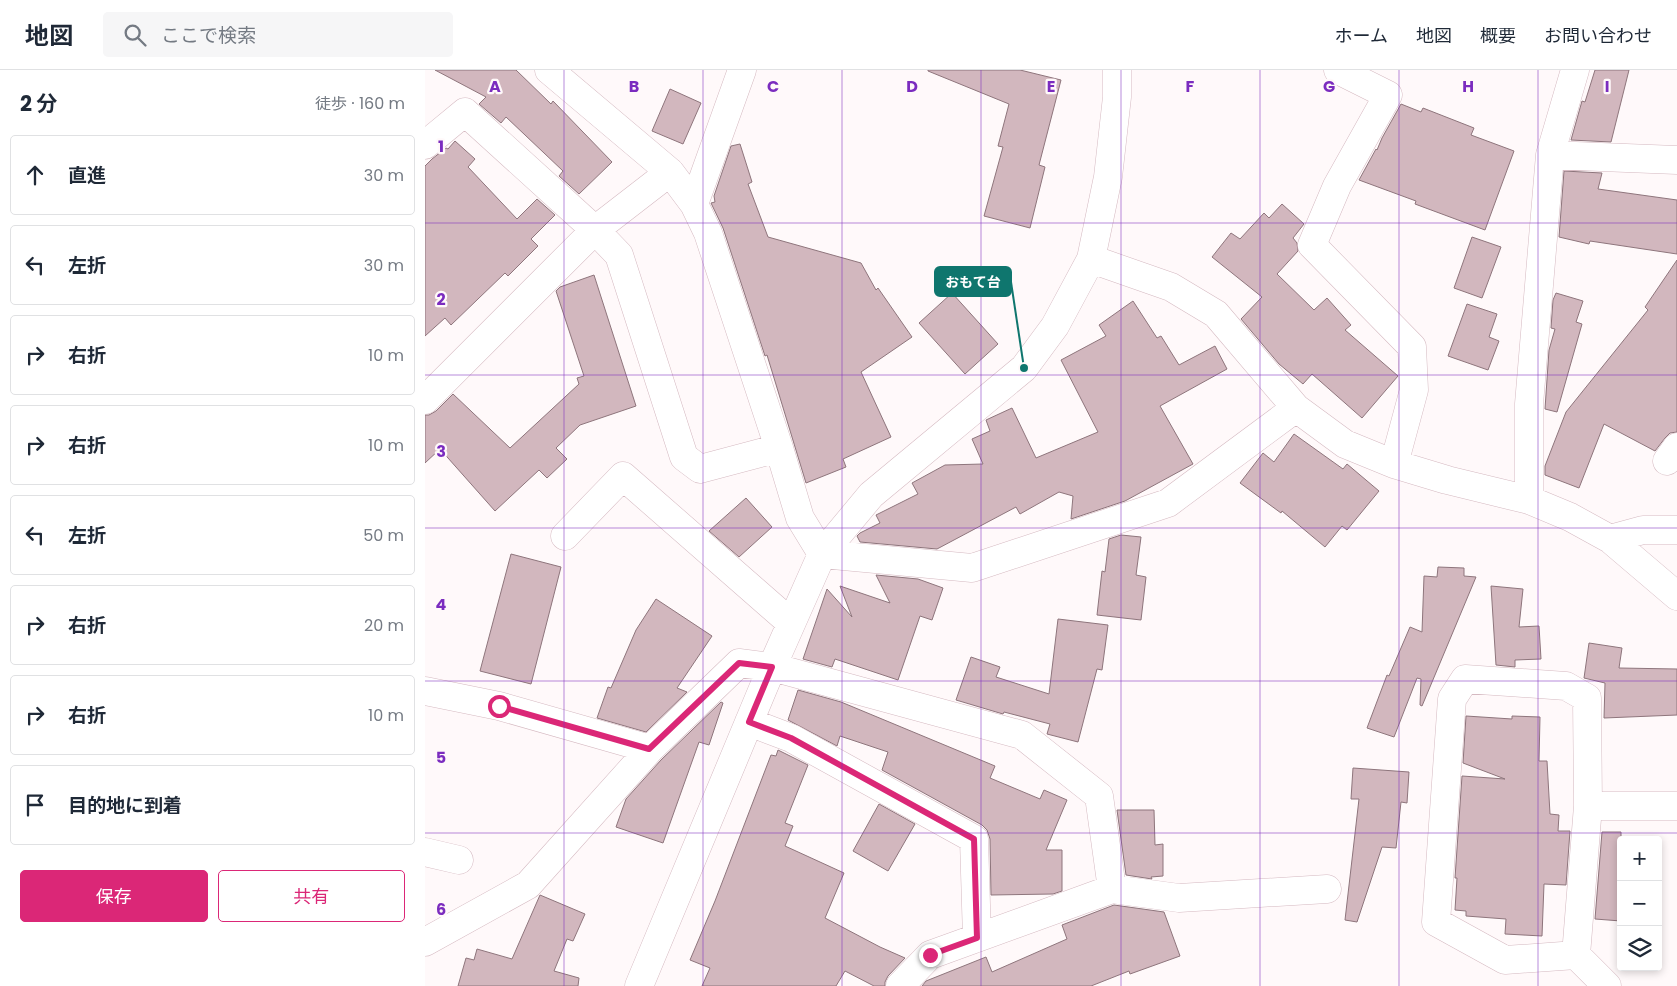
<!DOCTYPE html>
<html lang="ja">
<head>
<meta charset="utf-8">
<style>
	:root { --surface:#fff; --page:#f6f6f7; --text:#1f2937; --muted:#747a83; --line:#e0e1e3; --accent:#db2777 }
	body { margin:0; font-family:Poppins,"Noto Sans JP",sans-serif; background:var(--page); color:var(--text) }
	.controls { position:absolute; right:15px; bottom:15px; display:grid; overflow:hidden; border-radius:5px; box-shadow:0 2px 8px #0003 }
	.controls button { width:45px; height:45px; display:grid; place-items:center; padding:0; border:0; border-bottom:1px solid var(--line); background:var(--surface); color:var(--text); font:25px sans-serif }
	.stop { position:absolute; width:15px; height:15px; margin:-11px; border:4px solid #db2777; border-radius:50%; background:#fff }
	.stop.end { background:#db2777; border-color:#fff; box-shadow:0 1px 5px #0008 }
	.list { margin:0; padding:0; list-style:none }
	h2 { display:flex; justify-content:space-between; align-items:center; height:65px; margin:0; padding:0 20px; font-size:21px }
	h2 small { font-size:16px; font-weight:400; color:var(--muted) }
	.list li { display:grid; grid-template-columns:32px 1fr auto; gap:15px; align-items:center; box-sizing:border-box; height:80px; margin:0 10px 10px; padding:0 10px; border:1px solid var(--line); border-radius:5px }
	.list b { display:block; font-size:19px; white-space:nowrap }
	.list em { font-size:16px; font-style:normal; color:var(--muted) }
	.actions { display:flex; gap:10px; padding:15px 20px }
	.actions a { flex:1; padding:11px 0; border:1px solid var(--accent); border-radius:5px; text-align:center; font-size:18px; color:var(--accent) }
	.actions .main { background:var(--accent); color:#fff }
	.icon { flex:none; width:28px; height:28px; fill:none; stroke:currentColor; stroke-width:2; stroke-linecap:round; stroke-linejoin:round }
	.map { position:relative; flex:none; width:1252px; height:916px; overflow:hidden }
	header { display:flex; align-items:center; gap:30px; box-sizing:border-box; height:70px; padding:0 25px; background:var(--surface); border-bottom:1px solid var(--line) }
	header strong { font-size:24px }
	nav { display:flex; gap:28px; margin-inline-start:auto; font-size:18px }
	.search { width:350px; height:45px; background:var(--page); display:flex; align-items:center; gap:12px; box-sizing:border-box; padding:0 18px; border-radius:5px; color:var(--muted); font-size:19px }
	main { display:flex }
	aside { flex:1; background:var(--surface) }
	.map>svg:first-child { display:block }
</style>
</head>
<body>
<header>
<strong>地図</strong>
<div class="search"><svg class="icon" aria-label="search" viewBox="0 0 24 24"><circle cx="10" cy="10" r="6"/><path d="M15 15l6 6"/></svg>ここで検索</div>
<nav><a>ホーム</a><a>地図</a><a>概要</a><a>お問い合わせ</a></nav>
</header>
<main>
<aside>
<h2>2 分<small>徒歩 · 160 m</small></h2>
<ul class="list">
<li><svg class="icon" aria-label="ahead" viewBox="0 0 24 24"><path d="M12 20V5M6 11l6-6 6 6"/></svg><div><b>直進</b></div><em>30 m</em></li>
<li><svg class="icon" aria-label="left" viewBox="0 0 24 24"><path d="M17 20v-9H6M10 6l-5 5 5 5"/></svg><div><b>左折</b></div><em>30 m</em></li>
<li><svg class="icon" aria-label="right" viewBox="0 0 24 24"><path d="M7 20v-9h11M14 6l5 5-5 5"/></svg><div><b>右折</b></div><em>10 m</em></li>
<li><svg class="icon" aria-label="right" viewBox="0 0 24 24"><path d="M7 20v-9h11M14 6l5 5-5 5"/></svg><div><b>右折</b></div><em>10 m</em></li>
<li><svg class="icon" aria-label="left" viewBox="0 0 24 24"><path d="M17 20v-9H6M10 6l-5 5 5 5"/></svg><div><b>左折</b></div><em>50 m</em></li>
<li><svg class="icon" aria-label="right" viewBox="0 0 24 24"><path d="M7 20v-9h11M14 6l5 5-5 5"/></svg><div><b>右折</b></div><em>20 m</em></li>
<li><svg class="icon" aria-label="right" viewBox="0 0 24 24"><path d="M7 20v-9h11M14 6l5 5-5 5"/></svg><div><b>右折</b></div><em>10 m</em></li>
<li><svg class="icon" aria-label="arrive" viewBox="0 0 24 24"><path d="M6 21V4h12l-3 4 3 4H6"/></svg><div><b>目的地に到着</b></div></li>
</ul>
<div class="actions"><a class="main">保存</a><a>共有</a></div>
</aside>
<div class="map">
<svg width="1252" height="916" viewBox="0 0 1252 916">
	<rect width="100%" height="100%" fill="#fff9fa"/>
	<!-- building -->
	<path fill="#d2b7be" stroke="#8e757c" d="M10,0H91L126,34L128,31L187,92L154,124L134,106L138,101L81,47L76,53L54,34L61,27Z
		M503,0H595L636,10L614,95L620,97L605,158L559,146L578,77L573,76L584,34L503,1Z
		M1170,0H1204L1186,72L1146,70L1157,31L1160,32Z
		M245,19L276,33L258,74L227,61Z
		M976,34L996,42L998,38L1049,58L1046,65L1089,81L1060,160L990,134L991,131L934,110L951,79L952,80L957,68Z
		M30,71L50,89L43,97L92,149L112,129L130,145L106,169L113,176L83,206L80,203L26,255L20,248L0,266V96L7,89L21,78L23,79Z
		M315,74L327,112L323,114L343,167L436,193L451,220L453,218L487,267L436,302L466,367L418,389L421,397L381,413L342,285L340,286L298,158L286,133L290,132L289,126L306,76Z
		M1139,101L1177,103L1173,119L1252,130V184L1165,171L1164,174L1134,167Z
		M857,134L879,154L868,168L872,173L873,181L852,204L889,240L902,228L926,255L920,260L973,306L937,348L887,304L878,314L854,294L816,249L837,227L787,187L806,163L815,169L839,143L844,148Z
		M1047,167L1076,177L1057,228L1029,218Z
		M1252,190V362L1245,363L1240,368L1230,381L1179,354L1154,418L1120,405V396L1141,342L1223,240L1220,237Z
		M169,205L211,336L155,355L131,378L142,389L122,408L114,400L70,441L15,379L0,393V345H4L11,341L28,324L85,378L154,314L152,308L159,306L131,221L135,217Z
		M527,223L573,274L540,304L494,253Z
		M1131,223L1158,231L1151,252L1157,254L1132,342L1120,339L1124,280L1130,259L1126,258L1128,230Z
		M708,231L732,268L736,266L754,295L790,276L802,299L735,336L768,394L700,431L646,449L648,426L634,422L595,444L591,437L512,479L435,472L432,466L435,463L455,453L451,445L493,424L487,413L520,395L558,394L547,369L565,361L561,350L587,338L611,388L673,362L636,290L681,266L674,255Z
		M1042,234L1072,244L1064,267L1074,271L1063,300L1023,286Z
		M869,364L918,399L922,394L954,421L922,460L917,456L900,477L857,441L856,443L815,413L838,383L849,392Z
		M321,428L347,457L314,487L284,461Z
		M696,465L716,467L711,505L721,507L716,550L672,545L677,501L680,502L684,469Z
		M86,484L136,497L106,614L55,601Z
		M1013,497L1039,498V506L1051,507L997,636L995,635L996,609L992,608L969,667L942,658L962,605L964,606L985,557L997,562L999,506L1012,507Z
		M451,505L493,509L518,518L507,550L495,546L473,610L410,589L407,597L378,589L402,519L427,547L415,516L465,533Z
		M1066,516L1098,519L1094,557L1114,556L1116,589L1090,590V597L1071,595Z
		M231,529L287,566L252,618L262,622L221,662L172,648L183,617L186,618L211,560Z
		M633,549L683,555L677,600L672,599L653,672L622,664L625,654L579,642L578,644L531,630L546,587L575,597L571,607L624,624Z
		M1164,573L1197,578L1194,598L1252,599V645L1179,648L1180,613L1159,608Z
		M373,620L416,632L570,696L565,708L615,729L619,720L642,730L621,780H637V821L628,824L566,825L565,769L562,760L557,755L457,700L463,682L415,666L412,676L363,650Z
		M296,632L298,633L284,675L274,672L238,773L191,757L201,729L236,690Z
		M1041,646L1087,649V646L1115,647L1114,691H1122L1125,744L1134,745L1133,761H1145L1141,815L1119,814L1117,866L1080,864L1081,849L1041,846V841L1030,840L1032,808H1030L1037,706L1080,709L1038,693Z
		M353,680L383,695L360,753L368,756L360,776L419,803L400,848L455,877L480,888L463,906L460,912V916H449L420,901L411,916H277L285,898L265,890L290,831L346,685L351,686Z
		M928,698L984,702L982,733L976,732L971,778L957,777L932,852L920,850L934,729H926Z
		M454,734L490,754L463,801L428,781Z
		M692,740H729L730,775L738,774V806L726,807L727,809L701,805Z
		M1177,762H1196V851L1170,849Z
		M115,825L160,844L148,871L142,869L129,901L154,908L153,916H33L41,888L49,890L52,879L87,889Z
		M689,835L739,842L755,886L705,904L704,901L666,916H497L501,911L561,887L567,902L642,869L637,855Z"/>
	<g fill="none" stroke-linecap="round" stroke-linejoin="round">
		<defs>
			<path id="minor" d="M124,0L245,102L269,134L283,163L354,378L375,448L397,484L547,498L743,433L871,338
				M913,0L963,25L912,116L887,175L987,277L989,320L969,394
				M0,75L40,42L170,160L194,185L259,387L275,399L354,378
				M1125,85L1252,90
				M269,134L317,0
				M666,189L746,217L791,244L871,338L920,374L969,394L1022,410L1104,430L1145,447L1185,469L1252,526
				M0,330L170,160L245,102
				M1242,391L1252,377
				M1104,430V334L1125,85L1150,0
				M140,466L198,406L366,553
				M1185,469L1218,460H1252
				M0,621L74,636L225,679L314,593L347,597L597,665L674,726L687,819
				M324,652L366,668L549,769L552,868
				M1163,736H1252
				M0,782L34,790
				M0,872L103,815L225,679
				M1151,885L1163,736L1162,628L1141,616L1040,609L1027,629L1011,852L1080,890L1151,885L1182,916
				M214,916L347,597L397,484L446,425L599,298L630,256L666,189L683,107L692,27V0
				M475,916L505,885L687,819L754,828L902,819"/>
		</defs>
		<!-- minor casing -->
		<use href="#minor" stroke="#d5b9c1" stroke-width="29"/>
		<!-- minor -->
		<use href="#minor" stroke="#fff" stroke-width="28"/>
	</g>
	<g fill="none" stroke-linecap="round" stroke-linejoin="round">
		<!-- route -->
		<path stroke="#db2777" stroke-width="6" d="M74,636L224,679L314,593L347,597L324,652L366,668L549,769L552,868L505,885"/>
	</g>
	<!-- grid -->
	<path fill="none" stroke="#7b2cbf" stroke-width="1" stroke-opacity="0.55" d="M139,0V916M278,0V916M417,0V916M556,0V916M696,0V916M835,0V916M974,0V916M1113,0V916M0,153H1252M0,305H1252M0,458H1252M0,611H1252M0,763H1252"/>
	<g font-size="16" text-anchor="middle" font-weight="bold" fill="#7b2cbf" stroke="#fff9fa" stroke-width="4.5" stroke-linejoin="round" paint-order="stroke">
		<text x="70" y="22">A</text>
		<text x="209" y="22">B</text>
		<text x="348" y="22">C</text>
		<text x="487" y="22">D</text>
		<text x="626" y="22">E</text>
		<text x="765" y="22">F</text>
		<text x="904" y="22">G</text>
		<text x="1043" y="22">H</text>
		<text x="1182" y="22">I</text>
		<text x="16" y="82">1</text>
		<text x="16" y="235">2</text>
		<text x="16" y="387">3</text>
		<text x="16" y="540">4</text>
		<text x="16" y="693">5</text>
		<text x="16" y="845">6</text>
	</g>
	<!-- callouts -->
	<path fill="none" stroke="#0f766e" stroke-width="2" d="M599 298L586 212"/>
	<circle fill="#0f766e" stroke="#fff9fa" stroke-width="2" cx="599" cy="298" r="5"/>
	<rect fill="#0f766e" stroke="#0f766e" stroke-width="2" x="510" y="197" width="76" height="29" rx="5"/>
	<g font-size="14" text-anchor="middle" font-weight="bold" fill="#fff">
		<text x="548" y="217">おもて台</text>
	</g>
</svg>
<div class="controls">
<button>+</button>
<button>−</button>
<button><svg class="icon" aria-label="layers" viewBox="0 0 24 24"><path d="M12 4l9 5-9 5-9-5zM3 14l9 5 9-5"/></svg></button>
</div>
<div class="stop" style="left:74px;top:636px"></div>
<div class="stop end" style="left:505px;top:885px"></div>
</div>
</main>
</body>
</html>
